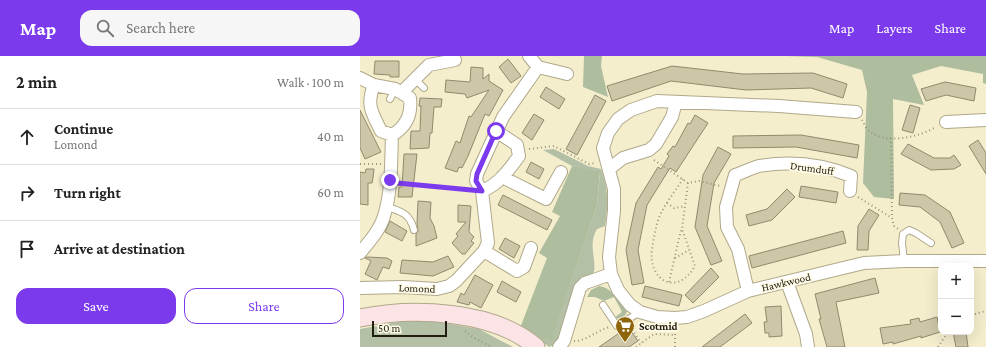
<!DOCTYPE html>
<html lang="en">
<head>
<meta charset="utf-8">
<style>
	:root { --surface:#fff; --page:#f6f6f6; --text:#222; --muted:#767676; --line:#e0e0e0; --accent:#7c3aed }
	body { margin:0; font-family:"Crimson Pro",serif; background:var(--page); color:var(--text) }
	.controls { position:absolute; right:12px; bottom:12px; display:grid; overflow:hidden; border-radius:8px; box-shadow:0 4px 16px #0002 }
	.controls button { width:36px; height:36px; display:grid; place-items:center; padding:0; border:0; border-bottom:1px solid var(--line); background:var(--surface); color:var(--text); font:20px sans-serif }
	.scale { position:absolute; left:12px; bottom:10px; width:75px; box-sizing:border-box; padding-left:4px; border:2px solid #201d11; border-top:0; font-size:11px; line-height:14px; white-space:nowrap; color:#201d11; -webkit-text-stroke:3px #fffbe7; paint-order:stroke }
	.stop { position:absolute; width:12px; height:12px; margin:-9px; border:3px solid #7c3aed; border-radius:50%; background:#fff }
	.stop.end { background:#7c3aed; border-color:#fff; box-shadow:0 1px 4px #0008 }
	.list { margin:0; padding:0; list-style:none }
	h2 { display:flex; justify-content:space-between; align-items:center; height:52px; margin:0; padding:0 16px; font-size:17px }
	h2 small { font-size:13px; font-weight:400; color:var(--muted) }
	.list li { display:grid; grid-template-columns:26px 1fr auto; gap:12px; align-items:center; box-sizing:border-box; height:56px; padding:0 16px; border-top:1px solid var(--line) }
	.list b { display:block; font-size:15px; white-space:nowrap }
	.list p { margin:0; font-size:13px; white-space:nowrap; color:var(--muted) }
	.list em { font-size:13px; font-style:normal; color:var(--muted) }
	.actions { display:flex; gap:8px; padding:12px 16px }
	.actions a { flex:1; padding:9px 0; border:1px solid var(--accent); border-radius:12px; text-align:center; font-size:14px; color:var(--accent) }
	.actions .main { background:var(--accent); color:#fff }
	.icon { flex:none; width:22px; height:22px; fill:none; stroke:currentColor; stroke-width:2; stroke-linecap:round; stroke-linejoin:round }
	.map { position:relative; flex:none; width:626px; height:291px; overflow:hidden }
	header { display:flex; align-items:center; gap:24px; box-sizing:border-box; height:56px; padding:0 20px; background:var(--accent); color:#fff }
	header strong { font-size:19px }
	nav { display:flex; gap:22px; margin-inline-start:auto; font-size:14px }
	.search { width:280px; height:36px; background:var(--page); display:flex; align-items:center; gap:10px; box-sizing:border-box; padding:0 14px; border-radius:12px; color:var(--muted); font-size:15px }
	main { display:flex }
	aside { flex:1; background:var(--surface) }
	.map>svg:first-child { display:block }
</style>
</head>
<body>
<header>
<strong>Map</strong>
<div class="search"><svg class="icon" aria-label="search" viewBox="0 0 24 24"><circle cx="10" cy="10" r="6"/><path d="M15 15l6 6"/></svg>Search here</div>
<nav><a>Map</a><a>Layers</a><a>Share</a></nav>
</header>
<main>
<aside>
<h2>2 min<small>Walk · 100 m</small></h2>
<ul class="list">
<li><svg class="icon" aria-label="ahead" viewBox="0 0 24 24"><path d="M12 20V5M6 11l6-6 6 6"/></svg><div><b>Continue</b><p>Lomond</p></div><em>40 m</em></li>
<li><svg class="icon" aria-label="right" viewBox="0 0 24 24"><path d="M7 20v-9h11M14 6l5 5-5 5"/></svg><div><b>Turn right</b></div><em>60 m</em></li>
<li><svg class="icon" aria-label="arrive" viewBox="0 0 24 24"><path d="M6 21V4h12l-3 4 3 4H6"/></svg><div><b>Arrive at destination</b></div></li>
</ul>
<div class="actions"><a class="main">Save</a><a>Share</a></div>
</aside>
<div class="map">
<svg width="626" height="291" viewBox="0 0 626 291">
	<rect width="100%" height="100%" fill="#f5eecd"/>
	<!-- green -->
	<path fill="#b3c0a6" d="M194,93L228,110L241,113C249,133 248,150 245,170L237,173C227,190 238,205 233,219C227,237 210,263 201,280L196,288L189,291L177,281L192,283L237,149L240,117L212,110L183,94Z
		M43,265H73L119,273L153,291H0V273Z"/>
	<!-- forest -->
	<path fill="#aebd9e" d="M224,0H242L241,10L248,41L223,31Z
		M425,0H626V28L623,27V18L581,10L552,19L564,49L533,43L534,143L514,141L503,127L507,36L502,14L457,1Z
		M212,110L240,116L237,149L192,284L177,281L160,272L187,202L179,197L200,160L192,156Z
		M239,230C254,232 256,246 268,254L264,261L261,264L255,261L262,256L254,241L244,245L235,241H227L231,234Z"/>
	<!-- building -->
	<path fill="#cec7a7" stroke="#908a6c" d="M148,3L161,20L151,27L139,11Z
		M15,5H39V21H30V19L14,18Z
		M312,10L383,18L453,17L487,28L483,42L451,32L386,34L311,25L252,45L247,30Z
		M111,11L123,12V23L129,18V25L143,34L129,60L125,58L108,100L102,112L99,111L97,116L85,112L96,85L100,87L109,60L111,61L129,34L107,42L105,38L85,36L86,24L110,26Z
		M585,26L616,32L614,45L586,39L566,45L561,33Z
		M186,31L205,43L199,53L180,41Z
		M235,39L246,45L217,99L206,93Z
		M60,42L82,43L81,51H74L72,77H70L69,92L50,93L51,75H60L61,50H59Z
		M550,49L560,52L553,77L542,74Z
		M0,54L21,96L5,103L0,92Z
		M174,58L184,64L172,84L162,77Z
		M335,59L348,67L316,116L310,112L287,149L278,194L284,227L272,229L266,194L276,147L298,111L301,113L309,100L307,98L313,90L315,91L328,67L330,68Z
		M441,79L499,89L497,102L436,91L373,92V80Z
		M618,84L626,97V118L609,90Z
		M548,88L574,102H590L594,99L601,109L594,113L571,114L541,98Z
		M358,91L371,98L354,127L347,170L362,205L351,209L335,171L343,119Z
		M44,98H57L52,141H38L39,131H42Z
		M171,106L184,113L179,123L166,116Z
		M6,113H14L13,122L12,127H8V149L0,148V116L5,117Z
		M441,130L478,136L476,147L439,141Z
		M427,133L435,141L412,164L389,170L386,159L407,153Z
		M540,137L565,139L590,156L604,187L592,192L580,166L560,151L539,149Z
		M143,139L192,164L187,174L138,149Z
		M58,145L71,146L70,162L74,170L77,182L56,190V178L58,175L57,168Z
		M98,149L111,150L109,176L114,181L111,185L114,187L105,198H102L92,187L98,180L96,178L106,166H98Z
		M509,153L519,159L509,175L508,194H497L498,170Z
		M30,165L47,175L42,185L25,176Z
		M483,175L486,187L392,212L389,200Z
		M145,182L160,190L154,202L139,193Z
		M88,200L94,211L73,220L40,217L42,204L73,206Z
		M7,201L27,202L32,205L29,213L23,211L17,224L5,218L11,205L5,202Z
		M351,212L359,221L333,247L325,239Z
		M115,219L133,229L121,252L110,246L109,249L97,246L101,237L104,239Z
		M515,222L519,237L476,246L485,291H467L459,263H461L455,238Z
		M142,225L161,236L156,246L137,236Z
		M285,230L322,239L319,250L282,241Z
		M421,250L422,280L409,281V277H405L404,266H407L405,251Z
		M385,258L392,267L360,291H342Z
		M577,261L580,276L561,282V280L533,288V286L523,288L520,272L551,268L550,264L559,262L560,266Z
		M268,271L278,285L269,291H239Z
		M593,276H606L608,291H596Z"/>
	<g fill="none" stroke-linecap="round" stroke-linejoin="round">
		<defs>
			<path id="lane" d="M54,22L64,32
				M30,43L35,33
				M26,151C42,155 50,158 54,174
				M544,205L542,187L543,178L549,174L556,177L571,187
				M243,249L257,270L280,256"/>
			<path id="street" d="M169,0L178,11L207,18
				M0,22L14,29
				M14,29L35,33L50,42C52,59 46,71 32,79L21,75C12,57 6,49 14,29Z
				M42,36L69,9L95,4
				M496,56L419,50L297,45L271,54L258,63L248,77L243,92L254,133V155L249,201L251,218L258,234L270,249L280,256L297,261L315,262L327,261L344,255L388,235L504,207L544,205H626
				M586,66L626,64
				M249,113L263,102L289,94L296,88L312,61L316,46
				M142,121L186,143L201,116
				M122,135C138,129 149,114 159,100L157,89L136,75
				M124,195L157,215L164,211L171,192
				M0,197C9,186 20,174 24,160C32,135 31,105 32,79
				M427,226L446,278L448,291
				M0,232L43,231L77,233L89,230L96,225L124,195L128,187L122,135L116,125L117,118L143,61L178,11
				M388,235L378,193L367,171L366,151L375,119C382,117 391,112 399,110C430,105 462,108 491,120L490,135
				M199,291L204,285L220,232L225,227L251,218"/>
			<path id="secondary" d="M0,262C52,251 134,254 176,291"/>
		</defs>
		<!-- lane casing -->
		<use href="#lane" stroke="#afa88a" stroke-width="8"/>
		<!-- street casing -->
		<use href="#street" stroke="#afa88a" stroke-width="14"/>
		<!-- secondary casing -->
		<use href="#secondary" stroke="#afa88a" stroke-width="19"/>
		<!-- path -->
		<path stroke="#99947c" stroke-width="2" stroke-dasharray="1 3" stroke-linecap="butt" d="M502,64C504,67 506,73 509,75C526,89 559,81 576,71
			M531,82L532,162
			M169,93L194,90L229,108L236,107
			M294,104L328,127L339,125L360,130
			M0,108H21
			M323,123C316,134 307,145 301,157C296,167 294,182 292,193C288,225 317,241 335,210L322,173L328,127
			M41,127L109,134
			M498,141L532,162L534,170L538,173
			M307,147L314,152L325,150
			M315,202L329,194
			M309,226L321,174
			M611,259L626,255
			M270,270L281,287
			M105,275L114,282L132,291
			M214,285C227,285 237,274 250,271
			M276,291L294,278L315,279
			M315,291V271
			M578,291L588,276"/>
		<!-- lane -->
		<use href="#lane" stroke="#fff" stroke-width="6"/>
		<!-- street -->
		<use href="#street" stroke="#fff" stroke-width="12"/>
		<!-- secondary -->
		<use href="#secondary" stroke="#fce3e6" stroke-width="17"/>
	</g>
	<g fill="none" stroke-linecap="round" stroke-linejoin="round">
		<!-- route -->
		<path stroke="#7c3aed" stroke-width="5" d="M30,124L37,127L122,135L116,125L117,118L136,75"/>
	</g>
	<!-- icons -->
	<defs>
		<symbol id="supermarket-pin" viewBox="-11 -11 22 30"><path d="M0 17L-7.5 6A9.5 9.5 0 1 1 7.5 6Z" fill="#8f650b" stroke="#fffbe7"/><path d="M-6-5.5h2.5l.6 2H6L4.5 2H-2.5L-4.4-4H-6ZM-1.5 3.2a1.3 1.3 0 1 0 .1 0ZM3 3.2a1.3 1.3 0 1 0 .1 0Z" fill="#fff"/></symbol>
	</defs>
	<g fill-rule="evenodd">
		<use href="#supermarket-pin" x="254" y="259" width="22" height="30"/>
	</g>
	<g text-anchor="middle" stroke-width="3.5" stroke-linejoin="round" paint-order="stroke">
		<!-- street labels -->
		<g font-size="11" fill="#201d11" stroke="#fffbe7">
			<text transform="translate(452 112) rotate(8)" y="4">Drumduff</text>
			<text transform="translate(426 226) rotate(-13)" y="4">Hawkwood</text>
			<text transform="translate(57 232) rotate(2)" y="4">Lomond</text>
		</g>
		<!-- poi labels -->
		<g font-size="11" font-weight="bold" fill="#201d11" stroke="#fffbe7" text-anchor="start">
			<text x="279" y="274">Scotmid</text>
		</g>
	</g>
</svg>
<div class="controls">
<button>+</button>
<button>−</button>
</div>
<div class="scale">50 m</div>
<div class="stop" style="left:136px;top:75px"></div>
<div class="stop end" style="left:30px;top:124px"></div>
</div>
</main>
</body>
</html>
